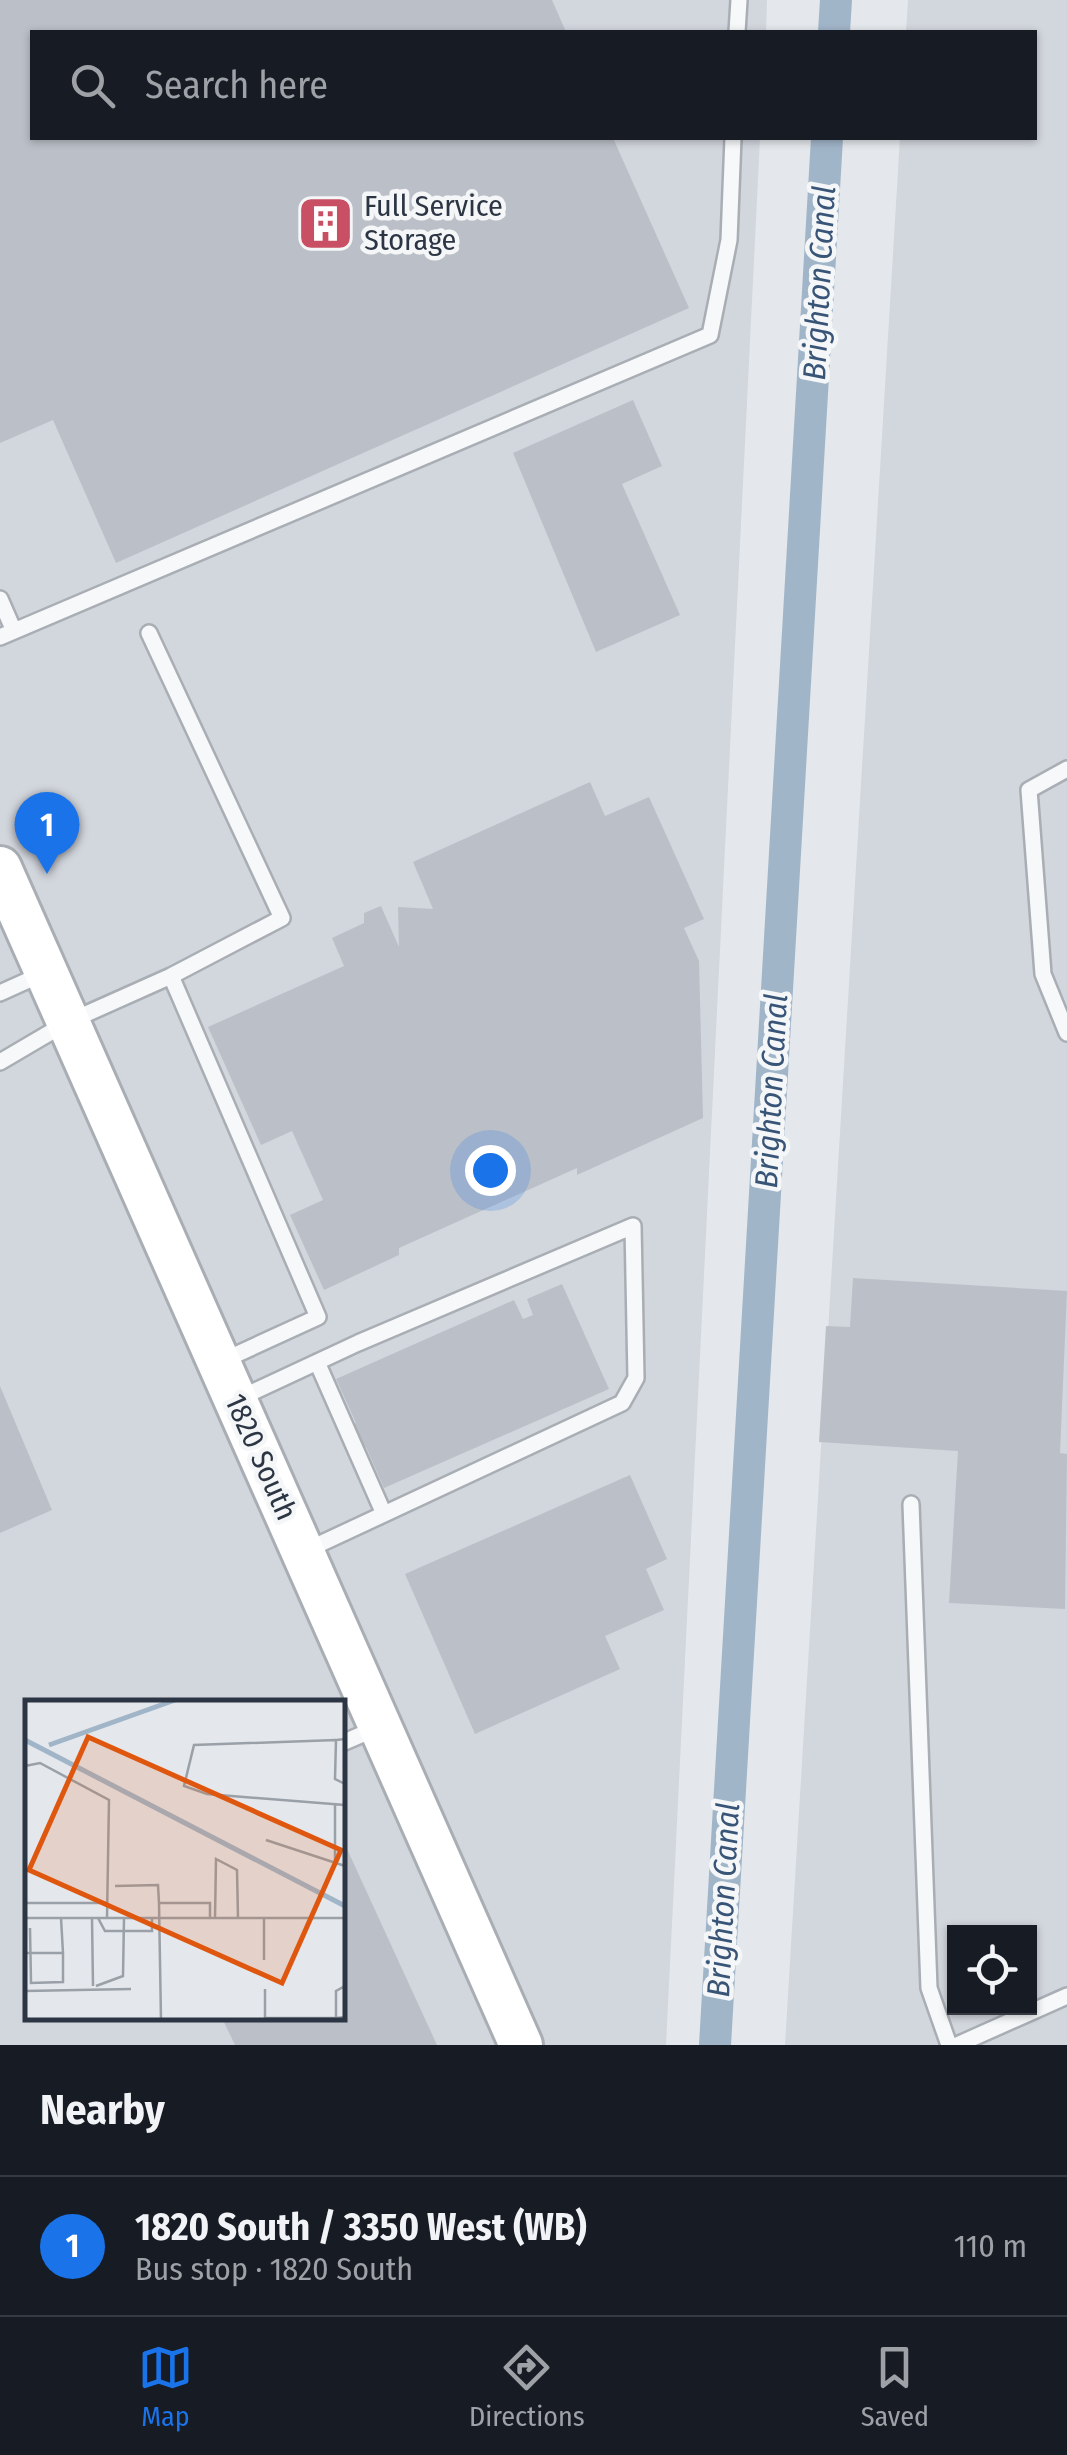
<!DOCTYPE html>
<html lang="en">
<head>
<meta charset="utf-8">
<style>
	:root { --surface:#171b24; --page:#242831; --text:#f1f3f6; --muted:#9ea1a6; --line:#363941; --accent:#1a73e8 }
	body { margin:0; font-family:"Fira Sans Condensed",sans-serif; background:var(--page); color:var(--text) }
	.controls { position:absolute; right:30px; bottom:30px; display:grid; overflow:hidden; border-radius:0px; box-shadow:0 2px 8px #0004 }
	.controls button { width:90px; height:90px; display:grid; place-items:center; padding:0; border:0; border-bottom:2px solid var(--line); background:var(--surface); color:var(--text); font:50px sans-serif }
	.you { position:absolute; left:490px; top:1170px; width:35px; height:35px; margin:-25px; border:8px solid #fff; border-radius:50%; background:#1a73e8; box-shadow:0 0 0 15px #1a73e833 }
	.badge { display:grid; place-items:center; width:65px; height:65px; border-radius:50%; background:var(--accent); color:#fff; font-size:32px; font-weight:700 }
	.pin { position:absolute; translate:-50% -82px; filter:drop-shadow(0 2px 5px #0008) }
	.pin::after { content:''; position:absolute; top:52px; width:35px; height:30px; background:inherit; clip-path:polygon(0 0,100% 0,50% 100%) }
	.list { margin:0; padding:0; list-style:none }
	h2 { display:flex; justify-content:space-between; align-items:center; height:130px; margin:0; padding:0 40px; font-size:42px }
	h2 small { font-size:32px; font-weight:400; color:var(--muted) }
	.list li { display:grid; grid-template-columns:65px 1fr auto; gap:30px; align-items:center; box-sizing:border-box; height:140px; padding:0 40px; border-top:2px solid var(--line) }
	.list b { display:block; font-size:38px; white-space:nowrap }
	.list p { margin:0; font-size:32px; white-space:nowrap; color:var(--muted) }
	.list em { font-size:32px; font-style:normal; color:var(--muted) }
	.icon { flex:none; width:55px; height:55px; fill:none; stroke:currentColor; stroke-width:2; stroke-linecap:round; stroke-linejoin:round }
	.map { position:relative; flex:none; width:1067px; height:2045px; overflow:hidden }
	.search { position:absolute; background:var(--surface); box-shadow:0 2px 8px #0004; left:30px; right:30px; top:30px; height:110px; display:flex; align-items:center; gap:25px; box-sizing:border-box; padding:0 35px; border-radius:0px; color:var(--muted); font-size:38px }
	.sheet { height:270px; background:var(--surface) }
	nav { display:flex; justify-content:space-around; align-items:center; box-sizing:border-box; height:140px; border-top:2px solid var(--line); background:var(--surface); font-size:28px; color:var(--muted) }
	nav a { display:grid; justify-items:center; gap:5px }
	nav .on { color:var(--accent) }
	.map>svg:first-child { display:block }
</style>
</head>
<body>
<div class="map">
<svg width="1067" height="2045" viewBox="0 0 1067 2045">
	<rect width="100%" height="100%" fill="#e4e7eb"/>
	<!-- built -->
	<path fill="#d2d6dd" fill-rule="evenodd" d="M0,0H767L766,32H32V138H760L666,2045H0ZM28,1702H342V2018H28Z
		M908,0H1067V2045H785L900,138H1034V32H906ZM954,1932H1030V2008H954Z"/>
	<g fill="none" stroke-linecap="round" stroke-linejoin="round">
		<!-- canal -->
		<path stroke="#a1b5c9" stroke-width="32" d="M834,32L836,0
			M715,2045L827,138"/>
	</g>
	<!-- building -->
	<path fill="#bbc0c8" d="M0,0H552L566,32H32V138H613L689,308L116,563L53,420L0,443Z
		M633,400L662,466L622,484L680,615L596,652L513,453Z
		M590,782L605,816L649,797L704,919L684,928L699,961L703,1118L577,1175V1168L399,1248V1255L324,1290L290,1215L323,1200L292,1131L261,1145L208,1027L344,966L332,938L364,923V913L381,906L399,947L398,907L433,909L413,862Z
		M853,1278L1067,1291L1060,1453L1067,1454L1065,1609L949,1603L958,1451L819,1442L826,1326L850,1327Z
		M562,1284L609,1389L384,1488L366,1447L357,1451L347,1427L356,1423L336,1379L514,1300L523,1319L533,1315L527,1299Z
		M0,1386L52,1510L0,1533Z
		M630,1475L667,1559L646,1569L664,1610L605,1636L620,1669L475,1734L405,1574Z
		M342,1838L437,2045H235L222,2018H342Z"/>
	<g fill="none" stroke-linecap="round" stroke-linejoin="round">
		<defs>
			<path id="lane" d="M737,32L739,0
				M0,599L14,631
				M149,633L282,918L171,976
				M0,637L710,335L729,240L733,138
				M1067,769L1029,790L1043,974L1067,1033
				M0,993L42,974
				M0,1062L68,1022L171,976L318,1317L222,1361
				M317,1362L384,1514
				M240,1398L358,1343L633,1226L636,1378L622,1403L307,1550
				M911,1504L929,1988L949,2045
				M342,1743L377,1728
				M957,2045L1067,1996"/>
			<path id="secondary" d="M0,868L521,2045"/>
		</defs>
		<!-- lane casing -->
		<use href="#lane" stroke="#a9aeb5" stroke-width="20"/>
		<!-- secondary casing -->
		<use href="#secondary" stroke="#a9aeb5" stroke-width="48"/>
		<!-- lane -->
		<use href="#lane" stroke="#f7f8fa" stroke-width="15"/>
		<!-- secondary -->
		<use href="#secondary" stroke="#fff" stroke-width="42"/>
	</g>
	<!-- icons -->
	<defs>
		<symbol id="building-square" viewBox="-11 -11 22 22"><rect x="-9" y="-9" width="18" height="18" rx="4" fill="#c95064" stroke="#f4f6f8"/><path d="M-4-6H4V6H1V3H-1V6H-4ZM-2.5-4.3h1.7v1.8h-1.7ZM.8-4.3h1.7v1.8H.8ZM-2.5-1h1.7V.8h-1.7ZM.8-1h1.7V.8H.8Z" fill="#fff"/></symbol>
	</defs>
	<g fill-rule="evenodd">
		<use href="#building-square" x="294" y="192" width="63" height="63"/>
	</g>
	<g text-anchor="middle" stroke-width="9" stroke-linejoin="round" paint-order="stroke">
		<!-- poi labels -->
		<g font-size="30" fill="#2c3543" stroke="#f4f6f8" text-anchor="start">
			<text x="364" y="216">Full Service<tspan x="364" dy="34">Storage</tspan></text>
		</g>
		<!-- street labels -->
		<g font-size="30" fill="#2c3543" stroke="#f4f6f8">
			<text transform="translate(261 1457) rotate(66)" y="10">1820 South</text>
		</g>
		<!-- water labels -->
		<g font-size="32" font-style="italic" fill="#385476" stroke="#f4f6f8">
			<text transform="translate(819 283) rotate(-87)" y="11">Brighton Canal</text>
			<text transform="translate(771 1091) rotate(-87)" y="11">Brighton Canal</text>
			<text transform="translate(723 1900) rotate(-87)" y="11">Brighton Canal</text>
		</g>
	</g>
	<!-- overview -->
	<g transform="translate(25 1700)">
		<rect width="320" height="320" fill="#e4e7eb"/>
		<path fill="none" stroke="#a1b5c9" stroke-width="5" d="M0,40L320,206M24,45L150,0"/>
		<path fill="none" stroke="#9aa0a8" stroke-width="2.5" d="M320,39L311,40L310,79L320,84M311,40L169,45L159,86L182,94L320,105M0,66L15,63L84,100L82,218M310,105V165M241,140L320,166M90,186L133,185L134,203M0,203H83M0,218H320M67,218L68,286M73,218L80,231H127V218M190,218L191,159L212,170L213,218M5,228L6,283L38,282V253M0,253H38L36,218M239,260V218M71,286L98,276L99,218M320,286L311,291V318L320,317M240,289V318H311M0,291L106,289M136,320L134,203H185V218"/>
		<path fill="#df570f" fill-opacity="0.15" stroke="#df570f" stroke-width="5" d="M63,37L316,150L257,283L4,170Z"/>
		<rect width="320" height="320" fill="none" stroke="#2c3543" stroke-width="5"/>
	</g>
</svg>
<div class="controls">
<button><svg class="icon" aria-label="locate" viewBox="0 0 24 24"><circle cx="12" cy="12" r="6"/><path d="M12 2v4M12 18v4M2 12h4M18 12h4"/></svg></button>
</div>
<div class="you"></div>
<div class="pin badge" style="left:47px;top:874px">1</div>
<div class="search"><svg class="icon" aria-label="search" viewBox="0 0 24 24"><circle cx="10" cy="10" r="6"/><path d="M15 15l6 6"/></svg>Search here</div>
</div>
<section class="sheet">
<h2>Nearby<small></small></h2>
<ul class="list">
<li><span class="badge">1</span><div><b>1820 South / 3350 West (WB)</b><p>Bus stop · 1820 South</p></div><em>110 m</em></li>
</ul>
</section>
<nav>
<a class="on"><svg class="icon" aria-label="map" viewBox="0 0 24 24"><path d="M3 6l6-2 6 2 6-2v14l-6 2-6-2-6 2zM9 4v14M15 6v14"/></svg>Map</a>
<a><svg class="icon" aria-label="directions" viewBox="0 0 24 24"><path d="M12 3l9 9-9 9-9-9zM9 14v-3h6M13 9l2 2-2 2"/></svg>Directions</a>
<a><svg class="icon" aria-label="saved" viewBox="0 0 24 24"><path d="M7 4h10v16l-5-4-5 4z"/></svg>Saved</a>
</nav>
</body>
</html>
